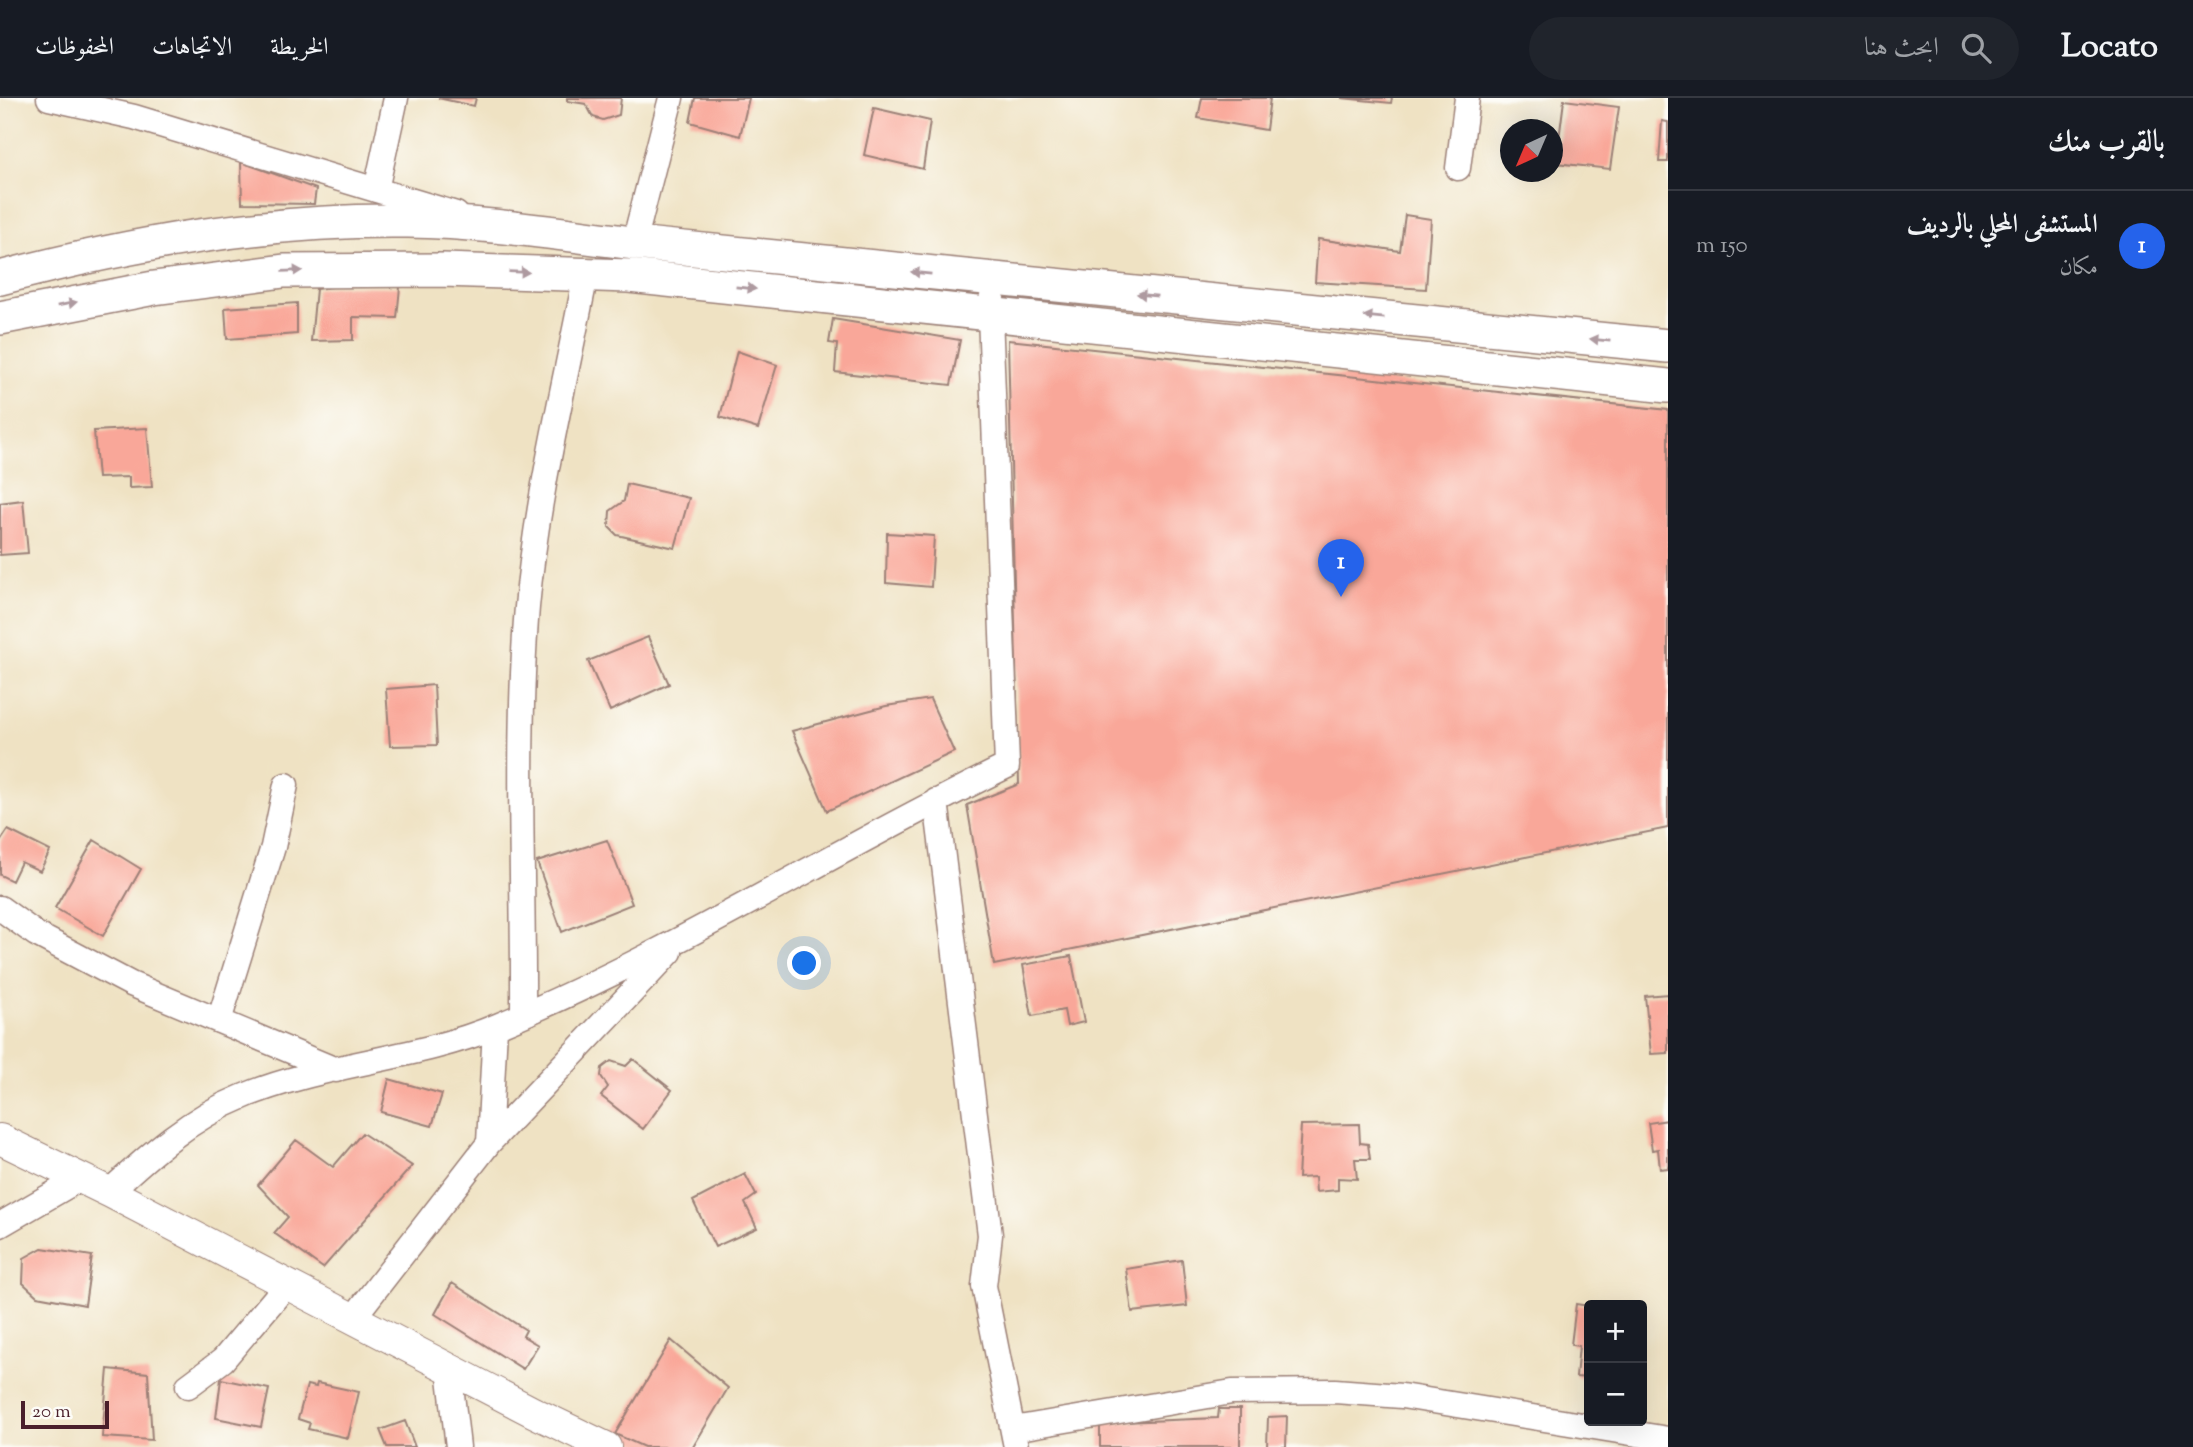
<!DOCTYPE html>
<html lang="ar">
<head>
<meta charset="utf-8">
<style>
	:root { --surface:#171b24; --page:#20242c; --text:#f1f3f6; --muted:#9ea1a6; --line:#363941; --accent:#2563eb }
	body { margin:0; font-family:"Sorts Mill Goudy",Amiri,serif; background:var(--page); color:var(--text); direction:rtl }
	.controls { position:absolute; right:21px; bottom:21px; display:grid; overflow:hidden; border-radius:7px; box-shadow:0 7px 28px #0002 }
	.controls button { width:63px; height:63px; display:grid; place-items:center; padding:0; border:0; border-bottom:2px solid var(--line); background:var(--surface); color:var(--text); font:35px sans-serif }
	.compass { position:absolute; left:1500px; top:21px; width:63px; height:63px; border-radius:50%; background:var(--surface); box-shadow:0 7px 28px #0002; rotate:224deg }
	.scale { position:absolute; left:21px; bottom:18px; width:88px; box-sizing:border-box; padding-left:7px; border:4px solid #4a1f2b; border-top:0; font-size:19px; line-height:24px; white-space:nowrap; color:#4a1f2b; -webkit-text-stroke:5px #fdfcf7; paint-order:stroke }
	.you { position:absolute; left:805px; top:866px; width:24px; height:24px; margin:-18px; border:5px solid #fff; border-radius:50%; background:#1a73e8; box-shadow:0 0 0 10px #1a73e833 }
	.badge { display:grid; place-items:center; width:46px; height:46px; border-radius:50%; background:var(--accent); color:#fff; font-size:23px; font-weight:700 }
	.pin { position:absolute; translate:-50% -58px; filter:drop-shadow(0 2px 4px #0008) }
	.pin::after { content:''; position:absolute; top:37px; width:24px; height:21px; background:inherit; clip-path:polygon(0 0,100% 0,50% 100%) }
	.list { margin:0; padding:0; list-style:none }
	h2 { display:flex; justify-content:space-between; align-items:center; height:91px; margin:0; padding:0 28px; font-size:30px }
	h2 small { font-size:23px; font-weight:400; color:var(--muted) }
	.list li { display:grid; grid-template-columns:46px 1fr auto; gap:21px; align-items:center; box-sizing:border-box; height:112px; padding:0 28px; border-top:2px solid var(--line) }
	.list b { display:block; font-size:26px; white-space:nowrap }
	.list p { margin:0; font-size:23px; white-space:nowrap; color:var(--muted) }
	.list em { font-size:23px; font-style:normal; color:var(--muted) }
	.icon { flex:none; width:38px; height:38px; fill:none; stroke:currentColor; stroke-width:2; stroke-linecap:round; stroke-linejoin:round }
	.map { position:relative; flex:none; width:1668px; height:1349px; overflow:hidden; direction:ltr }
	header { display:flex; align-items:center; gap:42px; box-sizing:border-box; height:98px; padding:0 35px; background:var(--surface); border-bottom:2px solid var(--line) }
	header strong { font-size:33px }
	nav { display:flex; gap:38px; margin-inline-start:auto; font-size:24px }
	.search { width:490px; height:63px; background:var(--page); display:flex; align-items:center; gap:18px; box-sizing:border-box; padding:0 24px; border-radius:38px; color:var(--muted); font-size:26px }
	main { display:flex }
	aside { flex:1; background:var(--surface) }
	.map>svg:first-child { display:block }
</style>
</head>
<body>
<header>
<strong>Locato</strong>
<div class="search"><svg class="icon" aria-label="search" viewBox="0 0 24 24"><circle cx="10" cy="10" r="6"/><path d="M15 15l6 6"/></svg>ابحث هنا</div>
<nav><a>الخريطة</a><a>الاتجاهات</a><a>المحفوظات</a></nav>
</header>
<main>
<aside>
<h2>بالقرب منك<small></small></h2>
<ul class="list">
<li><span class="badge">1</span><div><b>المستشفى المحلي بالرديف</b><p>مكان</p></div><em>150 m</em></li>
</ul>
</aside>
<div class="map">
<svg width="1668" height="1349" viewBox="0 0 1668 1349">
	<rect width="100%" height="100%" fill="#fdfcf7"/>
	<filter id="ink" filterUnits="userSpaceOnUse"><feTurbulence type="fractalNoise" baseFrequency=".0143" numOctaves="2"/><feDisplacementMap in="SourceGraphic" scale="14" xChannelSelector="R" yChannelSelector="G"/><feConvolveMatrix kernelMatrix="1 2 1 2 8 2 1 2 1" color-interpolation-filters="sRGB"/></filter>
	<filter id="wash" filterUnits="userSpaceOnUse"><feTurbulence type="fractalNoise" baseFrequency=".00686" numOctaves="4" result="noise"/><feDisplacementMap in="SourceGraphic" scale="28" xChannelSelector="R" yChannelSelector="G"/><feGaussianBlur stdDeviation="1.57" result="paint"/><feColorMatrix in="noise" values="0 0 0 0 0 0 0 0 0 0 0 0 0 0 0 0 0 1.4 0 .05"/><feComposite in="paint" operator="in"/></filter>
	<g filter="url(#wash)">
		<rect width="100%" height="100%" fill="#efe2c3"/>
		<g id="blocks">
			<!-- building -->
			<path fill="#f9a799" d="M438,0H476L474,8Z
				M567,0H621L619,17L603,22L593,19L586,6L567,3Z
				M695,0H749L740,38L690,24Z
				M1202,0H1270L1266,32L1198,20Z
				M1341,0H1392L1391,5Z
				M1564,2L1619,9L1610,71L1556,65Z
				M874,10L930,23L923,71L864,57Z
				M1662,23L1668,24V64H1659Z
				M241,64L316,91L314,106L242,105Z
				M1405,117L1431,121L1426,191L1315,184L1318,141L1400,153Z
				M341,188L400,189L397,220L353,219V242L311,243L316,191Z
				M297,205V236L227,241L225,210Z
				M833,221L960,242L951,287L835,274L837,246L829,245Z
				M1008,242L1668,312V730L994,867L967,707L1019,686Z
				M737,253L777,267L758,331L720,319Z
				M147,330L152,389L129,390V379L98,380L94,333Z
				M627,386L689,400L675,450L617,437L609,429L610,413L624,403Z
				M23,402L28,455L0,457V405Z
				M887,435L934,438L931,489L886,485Z
				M648,539L669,586L610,613L588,563Z
				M434,587L437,647L390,648L386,591Z
				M930,601L954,654L827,713L792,633L886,608Z
				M8,732L50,753L40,773L21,764L12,783L0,777V744Z
				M94,742L141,771L103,838L55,810Z
				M607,742L632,806L562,834L537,764Z
				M1071,858L1084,924L1067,928L1064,912L1032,918L1023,867Z
				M1668,896V955L1651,956L1645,898Z
				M633,961L672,992L643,1031L601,998L608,989L601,978L602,970L611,963L626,968Z
				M389,981L442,996L432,1028L381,1014Z
				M1668,1022V1070L1660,1071L1658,1051L1652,1052L1648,1025Z
				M1359,1026L1360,1045L1368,1046L1370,1061H1355L1357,1081L1338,1080V1092L1316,1094L1315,1079L1298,1080L1301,1027Z
				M362,1035L412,1068L323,1170L274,1135L288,1119L258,1087L296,1042L333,1069Z
				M745,1076L756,1097L745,1105L757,1130L715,1149L693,1103Z
				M42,1150L92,1158L85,1207L37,1198L23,1185L24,1160Z
				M1182,1162L1187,1208L1132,1214L1126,1171Z
				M452,1185L526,1232L523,1238L538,1247L523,1271L435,1216Z
				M1576,1206L1589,1208V1280L1576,1279L1579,1248L1571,1247Z
				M671,1242L728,1290L693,1349H644L615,1336Z
				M108,1271L148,1275L152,1342L102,1339Z
				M221,1281L269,1291L261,1329L216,1320Z
				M317,1285L359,1294L348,1340L308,1331L310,1325L298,1321L307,1287L316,1289Z
				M1219,1311H1240V1349H1100V1325L1218,1320Z
				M1287,1318L1286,1349H1267L1268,1319Z
				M405,1323L415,1349H387L380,1332Z"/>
		</g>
	</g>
	<g filter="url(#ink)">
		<use href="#blocks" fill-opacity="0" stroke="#9c8077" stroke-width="2"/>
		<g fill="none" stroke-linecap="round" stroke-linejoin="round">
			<defs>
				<path id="minor" d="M49,0L134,19L456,116
					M1458,70L1467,0
					M376,92L396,0
					M634,145L671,0
					M936,703L990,1137L984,1188L1016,1349
					M0,810L36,836L131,886L336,972
					M523,917C524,781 516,644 527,509C537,397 565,286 586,176
					M219,923L273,749L286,687
					M489,1045L495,930
					M109,1094C150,1056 190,1020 242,999C322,965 417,962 497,928C674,855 835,751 1007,668L990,216L994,182
					M0,1127L81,1080
					M354,1219L489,1045L670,854
					M449,1270L458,1349
					M188,1288L223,1262L288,1185
					M1013,1331L1232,1294L1335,1293L1402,1298L1668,1341"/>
				<path id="tertiary" d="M0,1041L109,1094L533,1314L606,1349"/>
				<path id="secondary" d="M0,180C133,145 269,121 408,123C484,124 559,136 634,145L1668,248
					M0,220L154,190L284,173L443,172L629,178L1668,288"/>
			</defs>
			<!-- minor casing -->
			<use href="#minor" stroke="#9c8077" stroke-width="27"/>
			<!-- tertiary casing -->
			<use href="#tertiary" stroke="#9c8077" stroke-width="32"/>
			<!-- secondary casing -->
			<use href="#secondary" stroke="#9c8077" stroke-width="36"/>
			<!-- minor -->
			<use href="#minor" stroke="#fff" stroke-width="24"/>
			<!-- tertiary -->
			<use href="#tertiary" stroke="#fff" stroke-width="30"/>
			<!-- secondary -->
			<use href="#secondary" stroke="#fff" stroke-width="33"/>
		</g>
		<!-- one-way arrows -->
		<defs><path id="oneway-solid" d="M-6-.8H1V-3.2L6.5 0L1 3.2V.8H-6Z" transform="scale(1.75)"/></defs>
		<g fill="#ae9aa0">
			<use href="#oneway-solid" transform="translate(292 173) rotate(-2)"/>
			<use href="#oneway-solid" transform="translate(519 174) rotate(2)"/>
			<use href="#oneway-solid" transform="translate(921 175) rotate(-174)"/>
			<use href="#oneway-solid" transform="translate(746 190) rotate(6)"/>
			<use href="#oneway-solid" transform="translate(1147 197) rotate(-174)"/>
			<use href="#oneway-solid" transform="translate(67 206) rotate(-11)"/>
			<use href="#oneway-solid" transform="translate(1374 219) rotate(-174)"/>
			<use href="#oneway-solid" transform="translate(1600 242) rotate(-174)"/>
		</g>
	</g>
</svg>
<div class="controls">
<button>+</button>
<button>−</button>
</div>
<svg class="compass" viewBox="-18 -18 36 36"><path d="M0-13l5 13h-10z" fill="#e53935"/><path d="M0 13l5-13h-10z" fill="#9ea1a6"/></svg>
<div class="scale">20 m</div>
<div class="you"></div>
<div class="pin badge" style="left:1341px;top:499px">1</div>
</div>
</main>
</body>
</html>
